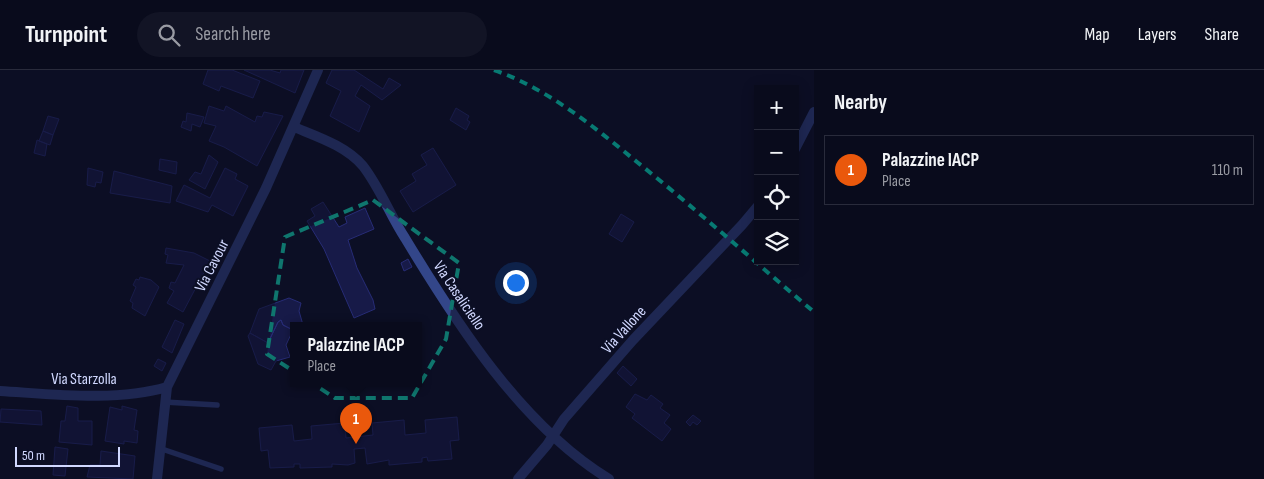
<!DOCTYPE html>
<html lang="en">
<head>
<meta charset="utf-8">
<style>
	:root { --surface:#090b1c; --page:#121425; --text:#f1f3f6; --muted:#999ba3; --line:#292b3b; --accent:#ea580c }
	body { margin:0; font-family:"Sofia Sans Condensed",sans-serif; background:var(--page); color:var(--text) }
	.controls { position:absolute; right:15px; top:15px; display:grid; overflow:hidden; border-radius:0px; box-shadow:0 2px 12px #0003 }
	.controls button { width:45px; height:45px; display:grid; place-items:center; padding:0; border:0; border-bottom:1px solid var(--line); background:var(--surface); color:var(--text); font:25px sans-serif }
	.scale { position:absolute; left:15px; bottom:12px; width:105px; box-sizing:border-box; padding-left:5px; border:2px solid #d1d8ff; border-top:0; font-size:14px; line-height:18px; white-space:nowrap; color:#d1d8ff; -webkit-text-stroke:4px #0c0f25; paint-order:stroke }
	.you { position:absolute; left:515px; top:212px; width:18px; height:18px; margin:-12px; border:4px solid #fff; border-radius:50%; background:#1a73e8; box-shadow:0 0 0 8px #1a73e833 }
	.badge { display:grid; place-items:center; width:32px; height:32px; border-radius:50%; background:var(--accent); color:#fff; font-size:16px; font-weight:700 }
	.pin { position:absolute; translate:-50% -41px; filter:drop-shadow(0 1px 2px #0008) }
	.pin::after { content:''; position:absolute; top:26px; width:18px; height:15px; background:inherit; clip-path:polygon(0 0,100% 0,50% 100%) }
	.popup { position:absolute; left:290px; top:252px; width:132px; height:65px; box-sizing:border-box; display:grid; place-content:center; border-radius:0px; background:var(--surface); filter:drop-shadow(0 1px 4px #0005); font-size:16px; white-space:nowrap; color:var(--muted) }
	.popup b { font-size:19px; color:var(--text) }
	.popup::after { content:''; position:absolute; left:50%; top:100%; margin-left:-10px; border:10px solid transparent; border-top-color:var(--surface) }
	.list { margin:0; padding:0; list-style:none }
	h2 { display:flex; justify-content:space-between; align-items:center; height:65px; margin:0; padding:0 20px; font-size:21px }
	h2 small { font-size:16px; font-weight:400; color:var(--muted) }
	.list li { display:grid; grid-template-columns:32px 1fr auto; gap:15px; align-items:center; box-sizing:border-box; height:70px; margin:0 10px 10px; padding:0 10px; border:1px solid var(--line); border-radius:0px }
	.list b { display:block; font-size:19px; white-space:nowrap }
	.list p { margin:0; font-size:16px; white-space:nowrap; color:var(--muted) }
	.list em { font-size:16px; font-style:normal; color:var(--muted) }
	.icon { flex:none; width:28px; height:28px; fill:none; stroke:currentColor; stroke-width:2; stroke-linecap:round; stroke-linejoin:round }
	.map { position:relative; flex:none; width:814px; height:409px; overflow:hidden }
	header { display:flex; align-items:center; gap:30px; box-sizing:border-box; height:70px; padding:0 25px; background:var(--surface); border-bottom:1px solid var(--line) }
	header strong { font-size:24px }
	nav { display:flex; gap:28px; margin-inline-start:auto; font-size:18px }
	.search { width:350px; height:45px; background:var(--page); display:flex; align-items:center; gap:12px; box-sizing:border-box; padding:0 18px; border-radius:28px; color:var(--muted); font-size:19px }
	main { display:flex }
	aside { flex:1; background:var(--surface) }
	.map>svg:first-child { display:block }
</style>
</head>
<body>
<header>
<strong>Turnpoint</strong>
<div class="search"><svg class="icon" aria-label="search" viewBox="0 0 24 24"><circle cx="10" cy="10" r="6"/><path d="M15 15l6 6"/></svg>Search here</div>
<nav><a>Map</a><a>Layers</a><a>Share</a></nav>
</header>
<main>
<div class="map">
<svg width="814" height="409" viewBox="0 0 814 409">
	<rect width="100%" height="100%" fill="#0c0f25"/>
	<!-- building -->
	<path fill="#171a48" stroke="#272c76" d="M208,0H232L260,11L253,28L221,16L219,21L203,14Z
		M244,0H270L280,3L281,0H304L295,23Z
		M332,0H354L383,19L389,8L401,15L382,30L361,15L355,26L370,36L359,62L330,46L341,21L326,13Z
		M209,36L224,41L226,36L255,52L257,46L262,47L264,42L283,46L257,96L224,77L209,71L216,56L204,53Z
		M456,38L469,46L467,50L470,52L466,60L450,50Z
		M187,43L204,47L200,57L192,54L191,61L181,57L183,51L186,52Z
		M48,46L59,49L53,65L43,61Z
		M43,61L53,65L50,75L39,71Z
		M37,70L47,74L45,86L34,83Z
		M433,78L456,115L413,142L400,121L416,111L412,104L427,95L421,85Z
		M209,85L218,92L205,119L189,110L195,102L201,104Z
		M160,89L177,92L176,104L159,100Z
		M88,98L103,102L101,113L96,112L95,117L87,115Z
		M225,98L237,104L235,109L248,116L233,146L212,135L208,142L176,131L184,115L210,128Z
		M114,101L172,116L170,133L110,123Z
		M323,132L339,157L347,153L345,147L365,138L374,159L348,170L357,198L373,230L375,239L354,248L324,179L307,151L315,146L311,139Z
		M621,144L634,152L622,172L609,164Z
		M166,178L194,183L210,191L183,242L167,233L174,221L169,218L171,212L175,213L184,195L166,193L168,185L165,184Z
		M408,189L412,197L404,201L401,193Z
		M140,207L151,210L159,217L145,246L132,238L133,233L130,231L136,217L133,215L136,209L139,210Z
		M289,228L301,233L299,241L303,255H294L293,260L283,255L281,250L278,252L268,273L250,263L259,239Z
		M175,250L184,254L172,283L162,277Z
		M281,250L283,255L293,260L286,275L290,287L276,291L271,300L258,294L248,266L250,263L268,273L278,252Z
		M158,289L166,293L162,301L154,296Z
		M623,296L637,309L631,316L617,303Z
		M635,324L647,330L651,325L663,334L660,338L670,345L664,353L671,359L662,371L632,348L635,344L626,337Z
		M67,336L78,338V351H92V375L59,372L61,351H65Z
		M122,336L137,340L134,360L138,361L137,373L124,371V374L105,371L110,337L122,340Z
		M1,339L41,341L42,355L0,352Z
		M693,345L701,351L697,355L693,352L690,356L686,352Z
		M457,347L459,370L450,371L452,389L428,391L427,387L422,388V392L389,395V390L367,394L365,378L354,379L355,393L348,395L332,394V397L300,398V394H294V397L270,398L268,380L261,381L259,358L292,355L294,371L312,369L311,356L345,353L346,368L373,365L372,353L404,350L405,365L426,363L425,350Z
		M55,377L68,379L65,406L53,405Z
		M101,381L135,386L133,409L87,407L90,395H100Z"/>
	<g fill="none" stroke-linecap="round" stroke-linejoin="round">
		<!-- lane -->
		<path stroke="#334689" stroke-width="5.5" d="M164,332L217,335
			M159,378L221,399"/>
		<!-- street -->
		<path stroke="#334689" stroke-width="10" d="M294,57C318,67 346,76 363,96C380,118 390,145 405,168C457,254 522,356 609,409
			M795,79L814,42
			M0,321C51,324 117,332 167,317
			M157,409L167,317L266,118L318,0
			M518,409L547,375L564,349L633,270L742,155L758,136"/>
		<!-- rail -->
		<path stroke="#00fcd2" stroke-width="4" stroke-dasharray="8 6" stroke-linecap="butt" d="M494,0C548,19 593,56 637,92C697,140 755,192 814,242"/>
	</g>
	<!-- marked area -->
	<path d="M0 0H814V409H0ZM373,130L459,193L446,269L412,328H335L267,284L285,167Z" fill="#0c0f25" fill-opacity=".55" fill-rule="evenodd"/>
	<path fill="none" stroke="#0f766e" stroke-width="4" stroke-dasharray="10 6" stroke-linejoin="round" d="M373,130L459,193L446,269L412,328H335L267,284L285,167Z"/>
	<g text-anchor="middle" stroke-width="4" stroke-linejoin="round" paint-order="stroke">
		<!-- street labels -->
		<g font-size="16" fill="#d1d8ff" stroke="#0c0f25">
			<text transform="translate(211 195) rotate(-63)" y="6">Via Cavour</text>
			<text transform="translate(460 225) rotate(56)" y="6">Via Casaliciello</text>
			<text transform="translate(623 259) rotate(-48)" y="6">Via Vallone</text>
			<text x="84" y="314">Via Starzolla</text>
		</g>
	</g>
</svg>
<div class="controls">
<button>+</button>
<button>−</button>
<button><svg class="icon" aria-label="locate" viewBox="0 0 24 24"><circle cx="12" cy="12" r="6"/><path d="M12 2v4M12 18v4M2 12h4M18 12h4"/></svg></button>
<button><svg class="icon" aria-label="layers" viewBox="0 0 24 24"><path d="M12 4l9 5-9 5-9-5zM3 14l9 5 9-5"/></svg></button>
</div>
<div class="scale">50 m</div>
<div class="you"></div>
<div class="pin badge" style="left:356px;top:374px">1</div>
<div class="popup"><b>Palazzine IACP</b>Place</div>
</div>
<aside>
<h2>Nearby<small></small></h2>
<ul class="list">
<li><span class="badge">1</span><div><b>Palazzine IACP</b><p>Place</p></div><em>110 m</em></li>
</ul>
</aside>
</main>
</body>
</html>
